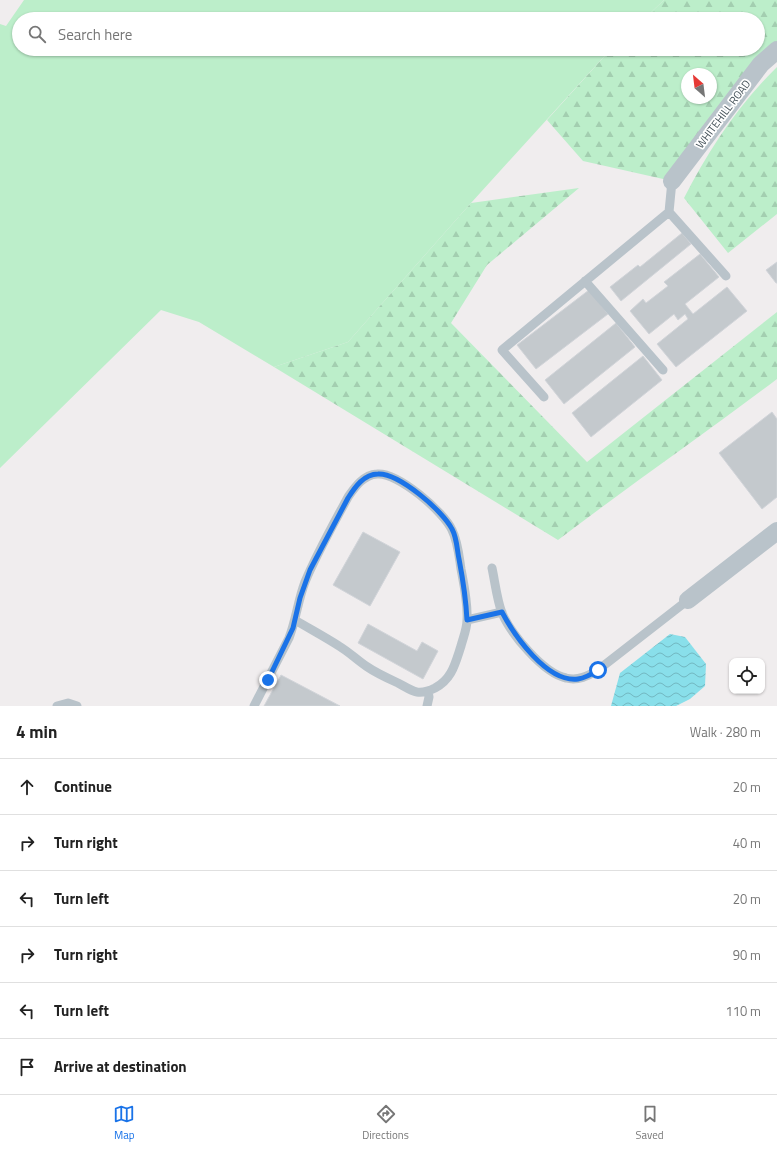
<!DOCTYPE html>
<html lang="en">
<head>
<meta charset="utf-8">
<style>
	:root { --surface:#fff; --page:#f2f2f2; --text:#222; --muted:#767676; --line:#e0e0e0; --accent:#1a73e8 }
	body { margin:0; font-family:"Titillium Web",sans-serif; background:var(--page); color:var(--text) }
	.controls { position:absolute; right:12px; bottom:12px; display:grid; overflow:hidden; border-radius:8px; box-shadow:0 1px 3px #0004 }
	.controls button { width:36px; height:36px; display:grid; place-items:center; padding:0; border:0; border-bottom:1px solid var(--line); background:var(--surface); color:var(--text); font:20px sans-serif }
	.compass { position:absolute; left:681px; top:68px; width:36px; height:36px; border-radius:50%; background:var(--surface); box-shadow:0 1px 3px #0004; rotate:332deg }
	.stop { position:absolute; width:12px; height:12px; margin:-9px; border:3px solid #1a73e8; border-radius:50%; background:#fff }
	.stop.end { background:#1a73e8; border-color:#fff; box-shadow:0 1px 4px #0008 }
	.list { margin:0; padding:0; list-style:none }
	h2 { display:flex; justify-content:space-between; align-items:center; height:52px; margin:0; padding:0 16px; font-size:17px }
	h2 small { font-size:13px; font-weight:400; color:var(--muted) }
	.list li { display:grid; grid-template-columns:26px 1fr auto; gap:12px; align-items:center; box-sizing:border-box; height:56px; padding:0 16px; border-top:1px solid var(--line) }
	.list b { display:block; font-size:15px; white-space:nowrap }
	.list em { font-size:13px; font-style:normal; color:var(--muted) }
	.icon { flex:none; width:22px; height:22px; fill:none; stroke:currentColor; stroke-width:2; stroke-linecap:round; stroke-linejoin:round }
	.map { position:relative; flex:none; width:777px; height:706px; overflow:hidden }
	.search { position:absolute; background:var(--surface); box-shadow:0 1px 3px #0004; left:12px; right:12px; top:12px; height:44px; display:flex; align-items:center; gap:10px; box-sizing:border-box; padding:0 14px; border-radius:22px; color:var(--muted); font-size:15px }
	.sheet { height:388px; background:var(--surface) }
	nav { display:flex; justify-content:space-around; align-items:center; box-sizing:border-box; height:56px; border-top:1px solid var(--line); background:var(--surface); font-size:11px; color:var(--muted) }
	nav a { display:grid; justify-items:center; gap:2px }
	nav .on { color:var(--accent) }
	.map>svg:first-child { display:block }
</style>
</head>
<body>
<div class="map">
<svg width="777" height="706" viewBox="0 0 777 706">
	<defs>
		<pattern id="forest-firs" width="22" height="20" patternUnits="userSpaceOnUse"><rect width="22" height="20" fill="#bceeca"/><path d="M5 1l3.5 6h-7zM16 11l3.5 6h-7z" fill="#a3ceb0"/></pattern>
		<pattern id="water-waves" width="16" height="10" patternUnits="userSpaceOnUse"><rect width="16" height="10" fill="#89dfea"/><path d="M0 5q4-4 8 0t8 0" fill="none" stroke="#72b7c1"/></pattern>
	</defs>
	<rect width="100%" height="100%" fill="#f0edee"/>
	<!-- grass -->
	<path fill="#bceeca" d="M24,0H664L644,19H19V49H611L471,203L348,342L274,367L199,322L161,310L0,468V24L6,26Z"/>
	<!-- forest -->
	<path fill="url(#forest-firs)" fill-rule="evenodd" d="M664,0H777V50L672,181L583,161L547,120L611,49H758V19H644ZM687,74H711V98H687Z
		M777,67V214L728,253L684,198C708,151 738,105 777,67Z
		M579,188L487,265L451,323L587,462L777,312V379C705,434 630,485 558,540L274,367L348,342L471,203Z"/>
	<!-- water -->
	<path fill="url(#water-waves)" d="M670,634L685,637L706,664L705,686L690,699L676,706H611L620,673Z"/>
	<!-- building -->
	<path fill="#c4c9cd" stroke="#d1d4d9" d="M682,233L691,244L621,301L610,287L638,265L640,267Z
		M700,254L719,277L685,304L693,314L727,287L747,311L676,367L657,344L688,319L685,314L678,320L674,314L649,334L630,311L643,299L646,303L668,286L664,282Z
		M777,262V283H776L766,270Z
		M589,290L608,314L536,369L517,345Z
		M616,323L635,347L564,404L545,380Z
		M643,356L662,380L591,437L572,413Z
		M772,412L777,419V497L762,509L719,453Z
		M363,532L400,552L370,606L333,585Z
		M368,624L417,651L422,642L438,651L423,679L358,643Z
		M281,675L340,706H264Z"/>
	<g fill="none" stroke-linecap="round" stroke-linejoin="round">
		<!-- lane -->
		<path stroke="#b9c3ca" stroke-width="9" d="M672,181L669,212L726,276
			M585,281L663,370
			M544,397L502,350L669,212
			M492,568C495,582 497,600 502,613C511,634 543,673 566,678C578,681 588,676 598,670L688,600
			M467,620L502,612
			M57,706L68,703L77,706
			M254,706L289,638C296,620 298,600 305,582C317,553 333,525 348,497C355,487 363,475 377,474C398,472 444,512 452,530C458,542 459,556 461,569C464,585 468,603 467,620C467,629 463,638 461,646C455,664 452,679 435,688C429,691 424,693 417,692C411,691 404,686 398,683C387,678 376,673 366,666C357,660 349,652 339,646C325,637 310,629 295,620
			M427,706L429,697L428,691"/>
		<!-- street -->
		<path stroke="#b9c3ca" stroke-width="18" d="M672,181L761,64L777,50
			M688,600L777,531"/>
	</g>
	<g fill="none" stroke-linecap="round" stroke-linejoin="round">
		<!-- route -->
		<path stroke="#1a73e8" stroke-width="5" d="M268,680L293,628L300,598L310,570L348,498C355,487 364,474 378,474C399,473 443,511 452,529C457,538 457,550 459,559C463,580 466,600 467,620L502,612C514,635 547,683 578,679C585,678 592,674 598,670"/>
	</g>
	<g text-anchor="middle" stroke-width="3.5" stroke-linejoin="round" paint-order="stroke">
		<!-- street labels -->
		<g font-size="11" fill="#46535a" stroke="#fff">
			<text transform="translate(723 114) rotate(-53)" y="4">WHITEHILL ROAD</text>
		</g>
	</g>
</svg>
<div class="controls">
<button><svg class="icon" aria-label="locate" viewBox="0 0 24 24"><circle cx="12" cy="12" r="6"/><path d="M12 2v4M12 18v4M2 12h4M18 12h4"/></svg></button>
</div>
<svg class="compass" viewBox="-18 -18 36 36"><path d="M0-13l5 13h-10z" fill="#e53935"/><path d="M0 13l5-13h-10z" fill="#767676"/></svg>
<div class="stop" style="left:598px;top:670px"></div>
<div class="stop end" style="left:268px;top:680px"></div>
<div class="search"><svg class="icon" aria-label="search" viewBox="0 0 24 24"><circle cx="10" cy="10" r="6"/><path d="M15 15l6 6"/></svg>Search here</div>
</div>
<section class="sheet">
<h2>4 min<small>Walk · 280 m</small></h2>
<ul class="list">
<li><svg class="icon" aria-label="ahead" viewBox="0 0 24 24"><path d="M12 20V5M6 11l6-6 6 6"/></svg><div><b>Continue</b></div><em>20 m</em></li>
<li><svg class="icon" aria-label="right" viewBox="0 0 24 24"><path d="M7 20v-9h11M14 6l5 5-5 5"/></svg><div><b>Turn right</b></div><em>40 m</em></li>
<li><svg class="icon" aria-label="left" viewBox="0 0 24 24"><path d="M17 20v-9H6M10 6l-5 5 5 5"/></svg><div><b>Turn left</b></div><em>20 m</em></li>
<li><svg class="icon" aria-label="right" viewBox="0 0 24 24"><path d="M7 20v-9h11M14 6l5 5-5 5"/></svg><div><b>Turn right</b></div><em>90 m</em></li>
<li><svg class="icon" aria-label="left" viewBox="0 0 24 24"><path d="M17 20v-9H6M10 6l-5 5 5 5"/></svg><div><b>Turn left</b></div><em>110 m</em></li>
<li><svg class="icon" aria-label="arrive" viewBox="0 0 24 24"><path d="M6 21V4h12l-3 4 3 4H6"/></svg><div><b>Arrive at destination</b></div></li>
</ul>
</section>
<nav>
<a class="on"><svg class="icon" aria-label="map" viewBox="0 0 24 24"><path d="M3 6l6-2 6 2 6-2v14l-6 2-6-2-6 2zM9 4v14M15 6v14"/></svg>Map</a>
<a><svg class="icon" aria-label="directions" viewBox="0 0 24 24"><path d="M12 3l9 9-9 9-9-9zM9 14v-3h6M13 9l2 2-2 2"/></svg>Directions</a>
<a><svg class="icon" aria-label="saved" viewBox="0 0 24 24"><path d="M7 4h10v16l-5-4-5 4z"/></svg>Saved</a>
</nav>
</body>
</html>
